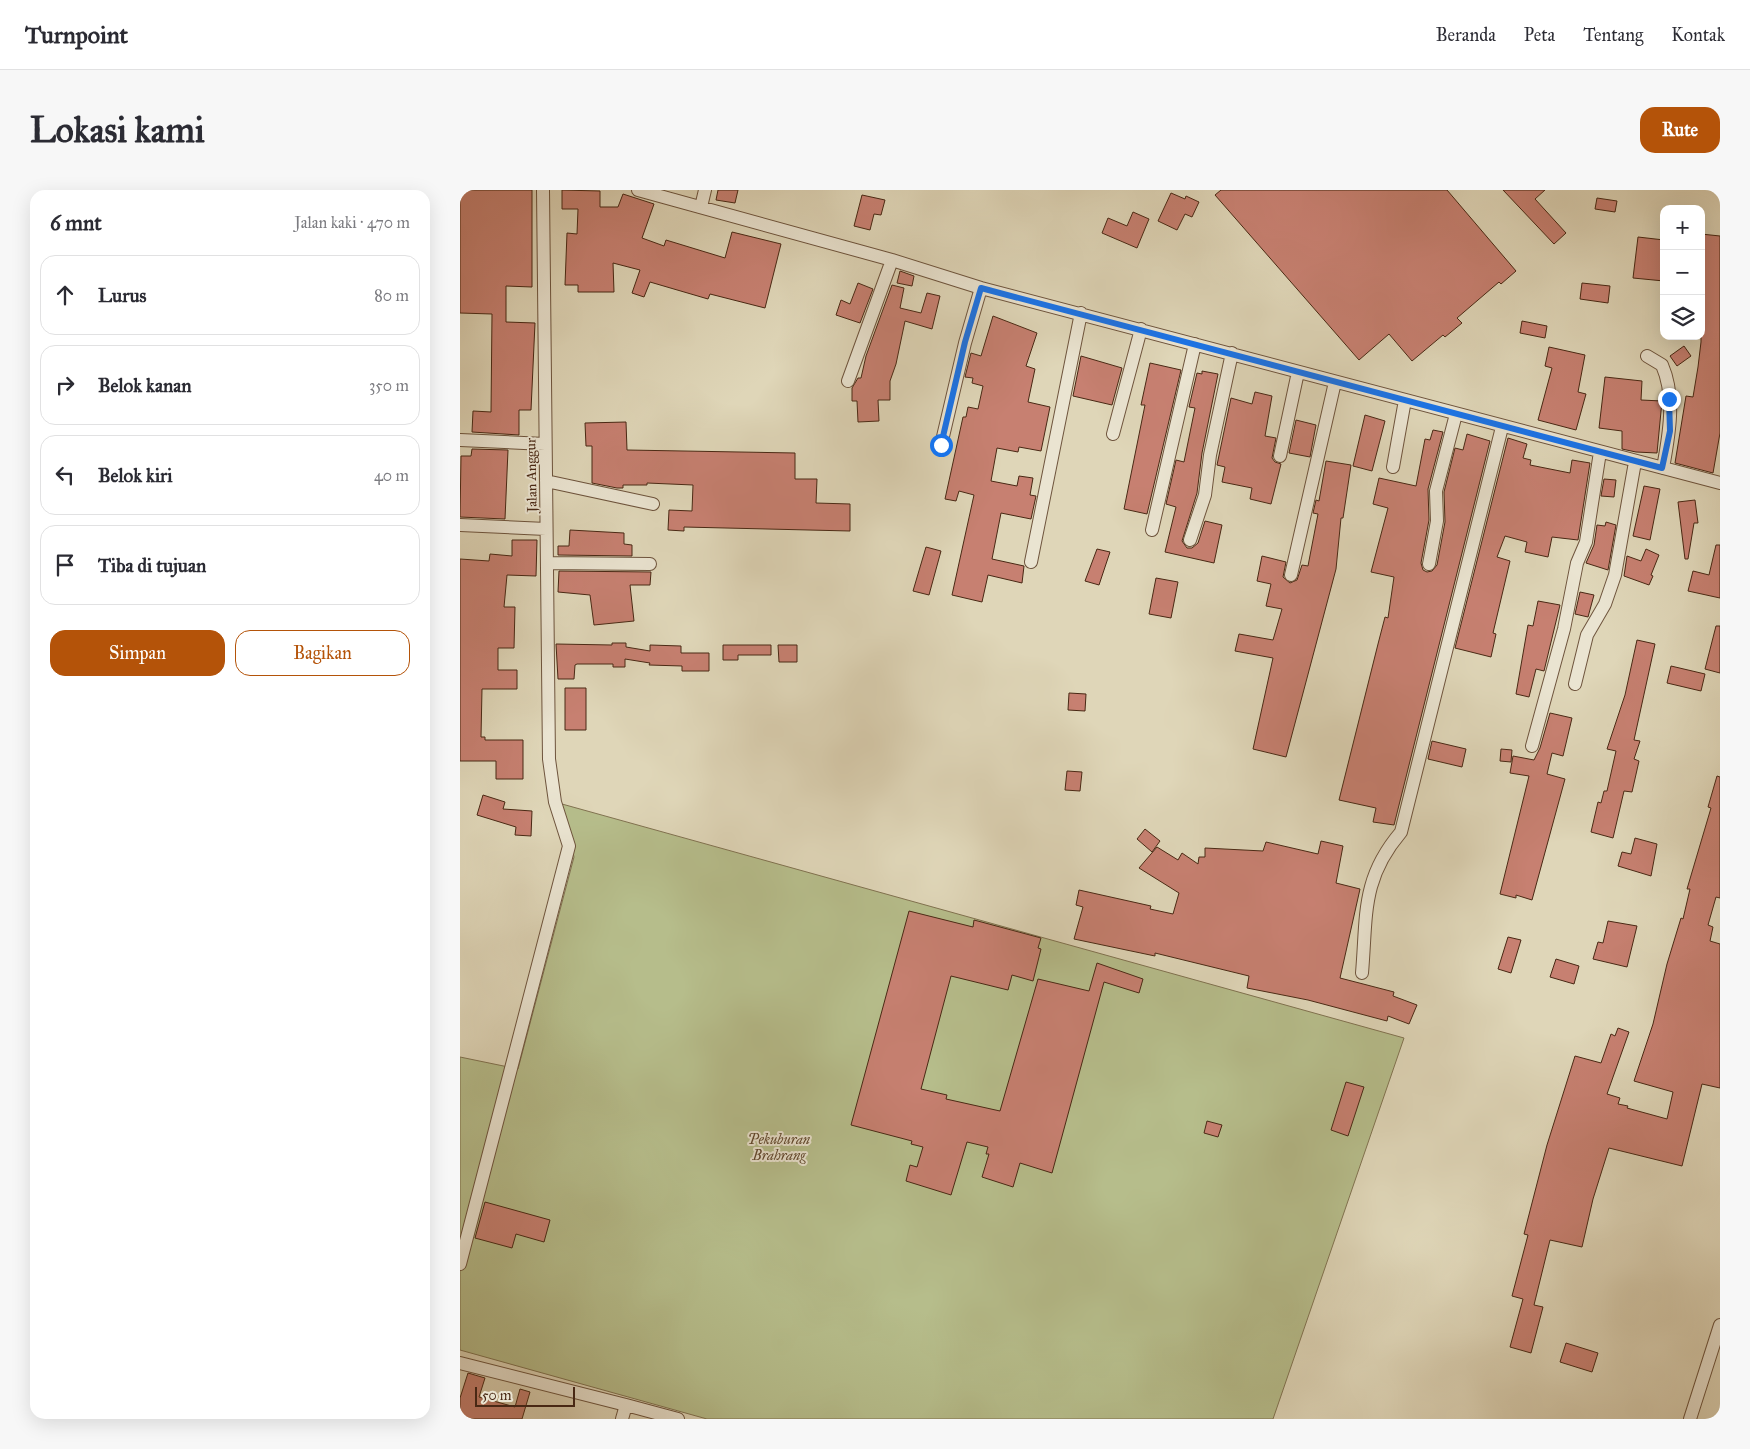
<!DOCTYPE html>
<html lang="id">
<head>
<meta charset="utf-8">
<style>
	:root { --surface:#fff; --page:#f7f7f7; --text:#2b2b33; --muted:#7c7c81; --line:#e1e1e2; --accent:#b45309 }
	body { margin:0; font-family:"IM FELL Great Primer",serif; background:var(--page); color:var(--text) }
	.controls { position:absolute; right:15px; top:15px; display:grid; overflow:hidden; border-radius:10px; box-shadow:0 5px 20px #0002 }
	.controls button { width:45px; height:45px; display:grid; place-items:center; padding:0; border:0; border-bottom:1px solid var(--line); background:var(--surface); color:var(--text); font:25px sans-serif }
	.scale { position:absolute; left:15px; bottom:12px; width:100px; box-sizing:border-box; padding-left:5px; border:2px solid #492814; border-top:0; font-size:14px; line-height:18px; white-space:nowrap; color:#492814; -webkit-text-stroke:4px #eae4d1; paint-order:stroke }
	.stop { position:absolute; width:15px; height:15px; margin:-11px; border:4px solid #1a73e8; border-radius:50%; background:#fff }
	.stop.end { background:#1a73e8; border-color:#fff; box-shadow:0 1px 5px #0008 }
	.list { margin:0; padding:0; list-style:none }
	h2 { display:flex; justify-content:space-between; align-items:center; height:65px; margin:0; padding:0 20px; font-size:21px }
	h2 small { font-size:16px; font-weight:400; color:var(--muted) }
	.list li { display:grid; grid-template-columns:32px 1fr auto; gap:15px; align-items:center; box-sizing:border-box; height:80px; margin:0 10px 10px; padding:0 10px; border:1px solid var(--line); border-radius:15px }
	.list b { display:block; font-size:19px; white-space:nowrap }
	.list em { font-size:16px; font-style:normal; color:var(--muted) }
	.actions { display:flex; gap:10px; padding:15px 20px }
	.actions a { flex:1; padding:11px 0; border:1px solid var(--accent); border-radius:15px; text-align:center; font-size:18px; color:var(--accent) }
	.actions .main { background:var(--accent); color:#fff }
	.icon { flex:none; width:28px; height:28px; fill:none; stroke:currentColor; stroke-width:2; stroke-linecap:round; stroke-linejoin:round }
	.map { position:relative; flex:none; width:1260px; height:1229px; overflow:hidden; border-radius:15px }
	header { display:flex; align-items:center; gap:30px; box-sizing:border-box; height:70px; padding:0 25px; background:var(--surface); border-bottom:1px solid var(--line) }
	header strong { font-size:24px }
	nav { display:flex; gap:28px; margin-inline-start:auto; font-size:18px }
	.intro { display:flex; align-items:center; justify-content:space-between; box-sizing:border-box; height:120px; padding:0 30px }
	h1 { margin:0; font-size:35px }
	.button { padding:12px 22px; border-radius:15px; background:var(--accent); color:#fff; font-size:18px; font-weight:700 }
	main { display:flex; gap:30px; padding:0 30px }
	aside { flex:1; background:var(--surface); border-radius:15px; box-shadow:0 5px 20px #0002 }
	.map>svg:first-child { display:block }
</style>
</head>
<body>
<header>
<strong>Turnpoint</strong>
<nav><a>Beranda</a><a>Peta</a><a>Tentang</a><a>Kontak</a></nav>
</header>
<div class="intro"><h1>Lokasi kami</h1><a class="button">Rute</a></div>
<main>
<aside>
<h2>6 mnt<small>Jalan kaki · 470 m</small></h2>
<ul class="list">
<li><svg class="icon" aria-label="ahead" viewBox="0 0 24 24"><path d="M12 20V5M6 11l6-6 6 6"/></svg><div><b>Lurus</b></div><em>80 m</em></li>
<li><svg class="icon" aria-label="right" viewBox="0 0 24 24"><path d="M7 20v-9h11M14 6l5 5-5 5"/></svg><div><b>Belok kanan</b></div><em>350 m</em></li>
<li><svg class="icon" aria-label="left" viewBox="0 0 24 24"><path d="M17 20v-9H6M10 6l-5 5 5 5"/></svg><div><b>Belok kiri</b></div><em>40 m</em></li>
<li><svg class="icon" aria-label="arrive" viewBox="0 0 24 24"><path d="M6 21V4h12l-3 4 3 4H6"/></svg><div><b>Tiba di tujuan</b></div></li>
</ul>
<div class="actions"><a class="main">Simpan</a><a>Bagikan</a></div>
</aside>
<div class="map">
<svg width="1260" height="1229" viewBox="0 0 1260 1229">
	<rect width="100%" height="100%" fill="#dfd6b8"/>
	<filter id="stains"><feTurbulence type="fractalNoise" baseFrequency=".004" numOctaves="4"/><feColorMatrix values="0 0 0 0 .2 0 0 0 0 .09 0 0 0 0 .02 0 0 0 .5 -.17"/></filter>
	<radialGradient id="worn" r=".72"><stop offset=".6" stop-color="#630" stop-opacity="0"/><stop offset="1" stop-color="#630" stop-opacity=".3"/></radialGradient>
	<!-- green -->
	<path fill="#b6bd8b" stroke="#807250" d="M102,614L944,848L813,1229H247L0,1160V867L58,879L114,667Z"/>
	<!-- building -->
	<path fill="#c78071" stroke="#492814" d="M0,0H72V97L46,96V132L75,133L71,220H59V245L12,242L13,221L31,222L32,124L0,123Z
		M102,0L140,1V17H158L163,4L194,14L182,48L204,56L206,50L265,68L272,42L321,54L305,118L250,104L248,109L190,92L184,107L172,103L180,80L153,73L154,102H118V95H105L107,43L117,44L118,19H102Z
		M258,0H278L275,13L256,10Z
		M761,0H987L1056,81L1041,94L1039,92L997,128L1002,133L985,147L983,145L952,171L929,144L899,170L755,5Z
		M1043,0H1085L1075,9L1106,43L1094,54Z
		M711,3L725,9L726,6L739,12L732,27L725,24L717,40L698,31Z
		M402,5L425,10L421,25L414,24L410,40L394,36Z
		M1137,8L1157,11L1155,22L1135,19Z
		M673,22L689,29L677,58L642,43L648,28L667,36Z
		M1241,44L1260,46V243L1253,283L1215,273L1226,206L1233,207L1238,177L1241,152Z
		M1178,47L1204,50V91L1173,88Z
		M440,81L454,86L452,96L437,93Z
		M398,93L413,99L400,133L376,125L381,110L390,114Z
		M1122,93L1150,96L1148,113L1120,109Z
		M432,95L444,98L440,118L461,123L467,103L480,106L472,139L445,131L436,174L430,191V210H418L419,231L398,232L397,211H392V198L398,188H401L406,166Z
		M533,126L577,143L566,176L575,179L568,212L590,217L581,261L559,257L558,262L537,258L531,291L557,296L559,286L573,288L570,305L576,306L571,329L541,323L532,369L564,376L562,393L528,385L522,412L492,405L514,305L499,301L496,311L485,309L503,227H506L508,217L518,219L523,196L512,193L513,188L505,187L511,163L521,166Z
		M1062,131L1087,136L1085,148L1060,143Z
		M1224,156L1231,166L1217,176L1210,166Z
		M1089,157L1125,165L1118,202L1126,204L1116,240L1078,230L1092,178L1085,176Z
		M621,166L662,178L652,215L613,206Z
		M690,173L721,180L687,324L664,319L685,215H681Z
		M742,181L758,184L742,263L737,303L722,351L727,358H732L738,353L745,331L762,335L754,373L705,362L716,317L706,314L716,270L724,272L735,218L729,217L737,183L742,184Z
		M1145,187L1182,191L1181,210L1202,211L1197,263L1176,262L1162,259V241L1139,238Z
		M795,202L812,206L805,246L816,248L812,268L815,272L821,274L811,314L790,309L792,298L762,292L765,277L757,275L771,208L792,214Z
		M905,225L925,231L912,281L893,276Z
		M836,230L856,235L850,267L829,263Z
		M166,232L167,260L335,263V289H357L356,313L390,314V341L224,337V341L208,340L209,320L232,321L233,295L187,293V295H163V298H157L132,293V256H126L125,233Z
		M973,240L983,242L968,299L969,330L961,373L963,380L967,382L972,381L977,375L985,332L984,302L995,258L1003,260L1007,244L1030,251L934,635L913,632L916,618L879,610L918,454L925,427L928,428L934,387L911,382L928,318L913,314L919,288L956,296L965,249L970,250Z
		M1048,248L1067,254L1063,268L1071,270L1070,275L1110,283L1112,270L1130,273L1118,350L1092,347L1088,367L1065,362L1067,352L1045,346L1037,367L1050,371L1033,443L1036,444L1031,467L995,458Z
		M12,259L48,260L45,329L0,327L1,266H11Z
		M866,271L891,275L883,328H881L876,379L826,567L793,559L813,468L775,461L779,444L813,450L822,419L806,416L811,394L797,391L802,366L826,372L823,387L830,393L837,390L842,375L848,376L858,324L853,323L856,310L859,311Z
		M1144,289L1156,290L1154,307L1141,306Z
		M1184,296L1200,299L1190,350L1173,346Z
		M1235,310L1238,333H1234L1228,369H1225L1218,312Z
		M1146,332L1156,335L1148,380L1126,373L1134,355L1137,335L1145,336Z
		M110,340L164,343V354L172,355V366L98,365V356H109Z
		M52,350H77L76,386L47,385L44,417H55L54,458H38V480H57V499H22L21,547H25V550H63V589H36V571H0V369L29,371L30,364L52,366Z
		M1256,355H1260V408L1228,401L1233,381L1249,385Z
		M466,357L481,361L469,405L453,401Z
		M637,359L650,362L639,395L625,391Z
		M1186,359L1199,365L1191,385L1193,386L1189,395L1164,386L1167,366L1181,371Z
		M99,381L191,382L190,395H170L174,431L134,435L130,405L98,402Z
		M696,388L718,392L711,428L689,424Z
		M1120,402L1134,405L1128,427L1115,424Z
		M1078,411L1100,415L1084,481L1076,479L1069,507L1056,504L1068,435L1073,436Z
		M1256,436H1260V483L1245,479Z
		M1177,450L1195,454L1174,550L1180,551L1174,569L1179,571L1172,602L1164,601L1153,648L1131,642L1138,612L1141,613L1144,601H1147L1156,561L1147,559L1165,505Z
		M152,453H166V457L190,461V455L221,456V463H249V481H222V476L189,475L190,473L165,469V477H153V474H117L115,475L114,489H98L96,454L152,455Z
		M263,455H311V465H278V470H263Z
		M318,455H337V472H319Z
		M1211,476L1245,484L1241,501L1207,493Z
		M105,498H126V540H105Z
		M609,503L626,504L625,521L608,520Z
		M1090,523L1112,528L1103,566L1092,563L1087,584L1105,589L1072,710L1056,705V708L1040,704L1069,586L1050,583L1053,566L1074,570L1080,558Z
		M972,551L1006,559L1002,577L968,569Z
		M1041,559L1052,560L1051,572L1040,571Z
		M607,581L622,582L620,601L605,600Z
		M1257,586L1260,587V708L1256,707L1248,735L1253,737L1250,751L1260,754V898L1242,894L1222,976L1149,958L1133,1009L1122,1057L1090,1050L1074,1115L1083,1117L1071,1163L1050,1157L1063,1109L1052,1106L1068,1045L1064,1044L1087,955L1115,866L1141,873L1151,844L1155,846L1158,838L1169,842L1147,904L1160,908L1158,914L1168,916L1167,918L1207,929L1213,902L1174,891L1193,834L1207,774L1221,728L1223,729L1230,699H1227L1251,618L1248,617Z
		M23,605L45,612L43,619L72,621L71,646L55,645L56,637L17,625Z
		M685,639L700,651L692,662L677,649Z
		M1175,648L1197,654L1191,686L1158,676L1162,662L1171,664Z
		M861,651L883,656L876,693L900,699L880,788L934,802L933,806L957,815L949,834L928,826L927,831L848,810L787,798L789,786L695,763V766L614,749L623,717L616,715L619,700L691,716L690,719L713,724L719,703L679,678L697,657L718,670L722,663L738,674L739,667H745V658L803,661L806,652L858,664Z
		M449,721L513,737L514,730L581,748L578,758L581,759L573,791L552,785L548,800L491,786L461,899L487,905L486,909L540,921L578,789L629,801L637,773L683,789L679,803L644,792L592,983L560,973L553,997L522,987L529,964H526L528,957L507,952L491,1005L446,991L450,975L457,977L463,957L451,954L452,951L391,935Z
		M1148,731L1177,736L1167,777L1133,769L1138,752L1143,753Z
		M1048,747L1061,750L1051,783L1038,779Z
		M1096,769L1119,776L1114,794L1090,787Z
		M886,892L904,897L888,946L871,940Z
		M747,931L762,935L758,947L744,943Z
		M25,1012L90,1030L84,1052L56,1044L52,1058L15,1048Z
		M1106,1153L1138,1163L1132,1182L1100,1172Z
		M8,1183L25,1188L19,1207L55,1217L60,1199L70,1202L62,1229H0V1208Z"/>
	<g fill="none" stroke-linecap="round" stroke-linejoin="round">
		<defs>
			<path id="street" d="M178,0L432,70L521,98L1260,293
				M241,17L245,0
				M1187,166L1202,175C1216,207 1209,245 1203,278
				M388,191L432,70
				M653,244L681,139
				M0,250L85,254
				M481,255L505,153L521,98
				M820,266L838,182
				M933,277L945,210
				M86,291L193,314
				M0,335L86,339
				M692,340L735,154
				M730,350L745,305L750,265L772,163
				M571,372L621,123
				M87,373L190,374
				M969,374L977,331L976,301L996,224
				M831,385L875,192
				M1115,494L1127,445L1145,414L1155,385L1175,272
				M1072,556L1104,439L1117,373L1126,352L1140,262
				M902,783C907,725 901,689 941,642L1042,237
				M0,1074L109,656L95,612L89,569L83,0
				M0,1173L166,1215L162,1229
				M166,1215L218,1229
				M1230,1229L1260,1135"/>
		</defs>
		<!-- street casing -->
		<use href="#street" stroke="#6e543d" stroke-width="14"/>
		<!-- street -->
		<use href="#street" stroke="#eae4d1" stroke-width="12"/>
	</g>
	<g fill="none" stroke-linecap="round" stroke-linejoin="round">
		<!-- route -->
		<path stroke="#1a73e8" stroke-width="6" d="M481,255L505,152L521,98L1202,278L1210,241L1209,209"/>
	</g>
	<g text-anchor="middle" stroke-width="4" stroke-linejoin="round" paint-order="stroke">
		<!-- street labels -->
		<g font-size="14" fill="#492814" stroke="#eae4d1">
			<text transform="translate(71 285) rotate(-91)" y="5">Jalan Anggur</text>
		</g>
		<!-- park labels -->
		<g font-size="14" font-style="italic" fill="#5f462c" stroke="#eae4d1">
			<text x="319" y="954">Pekuburan<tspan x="319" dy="16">Brahrang</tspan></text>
		</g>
	</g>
	<rect width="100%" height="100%" filter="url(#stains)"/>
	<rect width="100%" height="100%" fill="url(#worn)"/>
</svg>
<div class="controls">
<button>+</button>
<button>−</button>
<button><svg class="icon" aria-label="layers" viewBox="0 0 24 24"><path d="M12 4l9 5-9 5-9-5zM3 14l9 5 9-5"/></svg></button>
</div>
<div class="scale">50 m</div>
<div class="stop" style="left:481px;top:255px"></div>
<div class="stop end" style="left:1209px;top:209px"></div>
</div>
</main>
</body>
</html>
